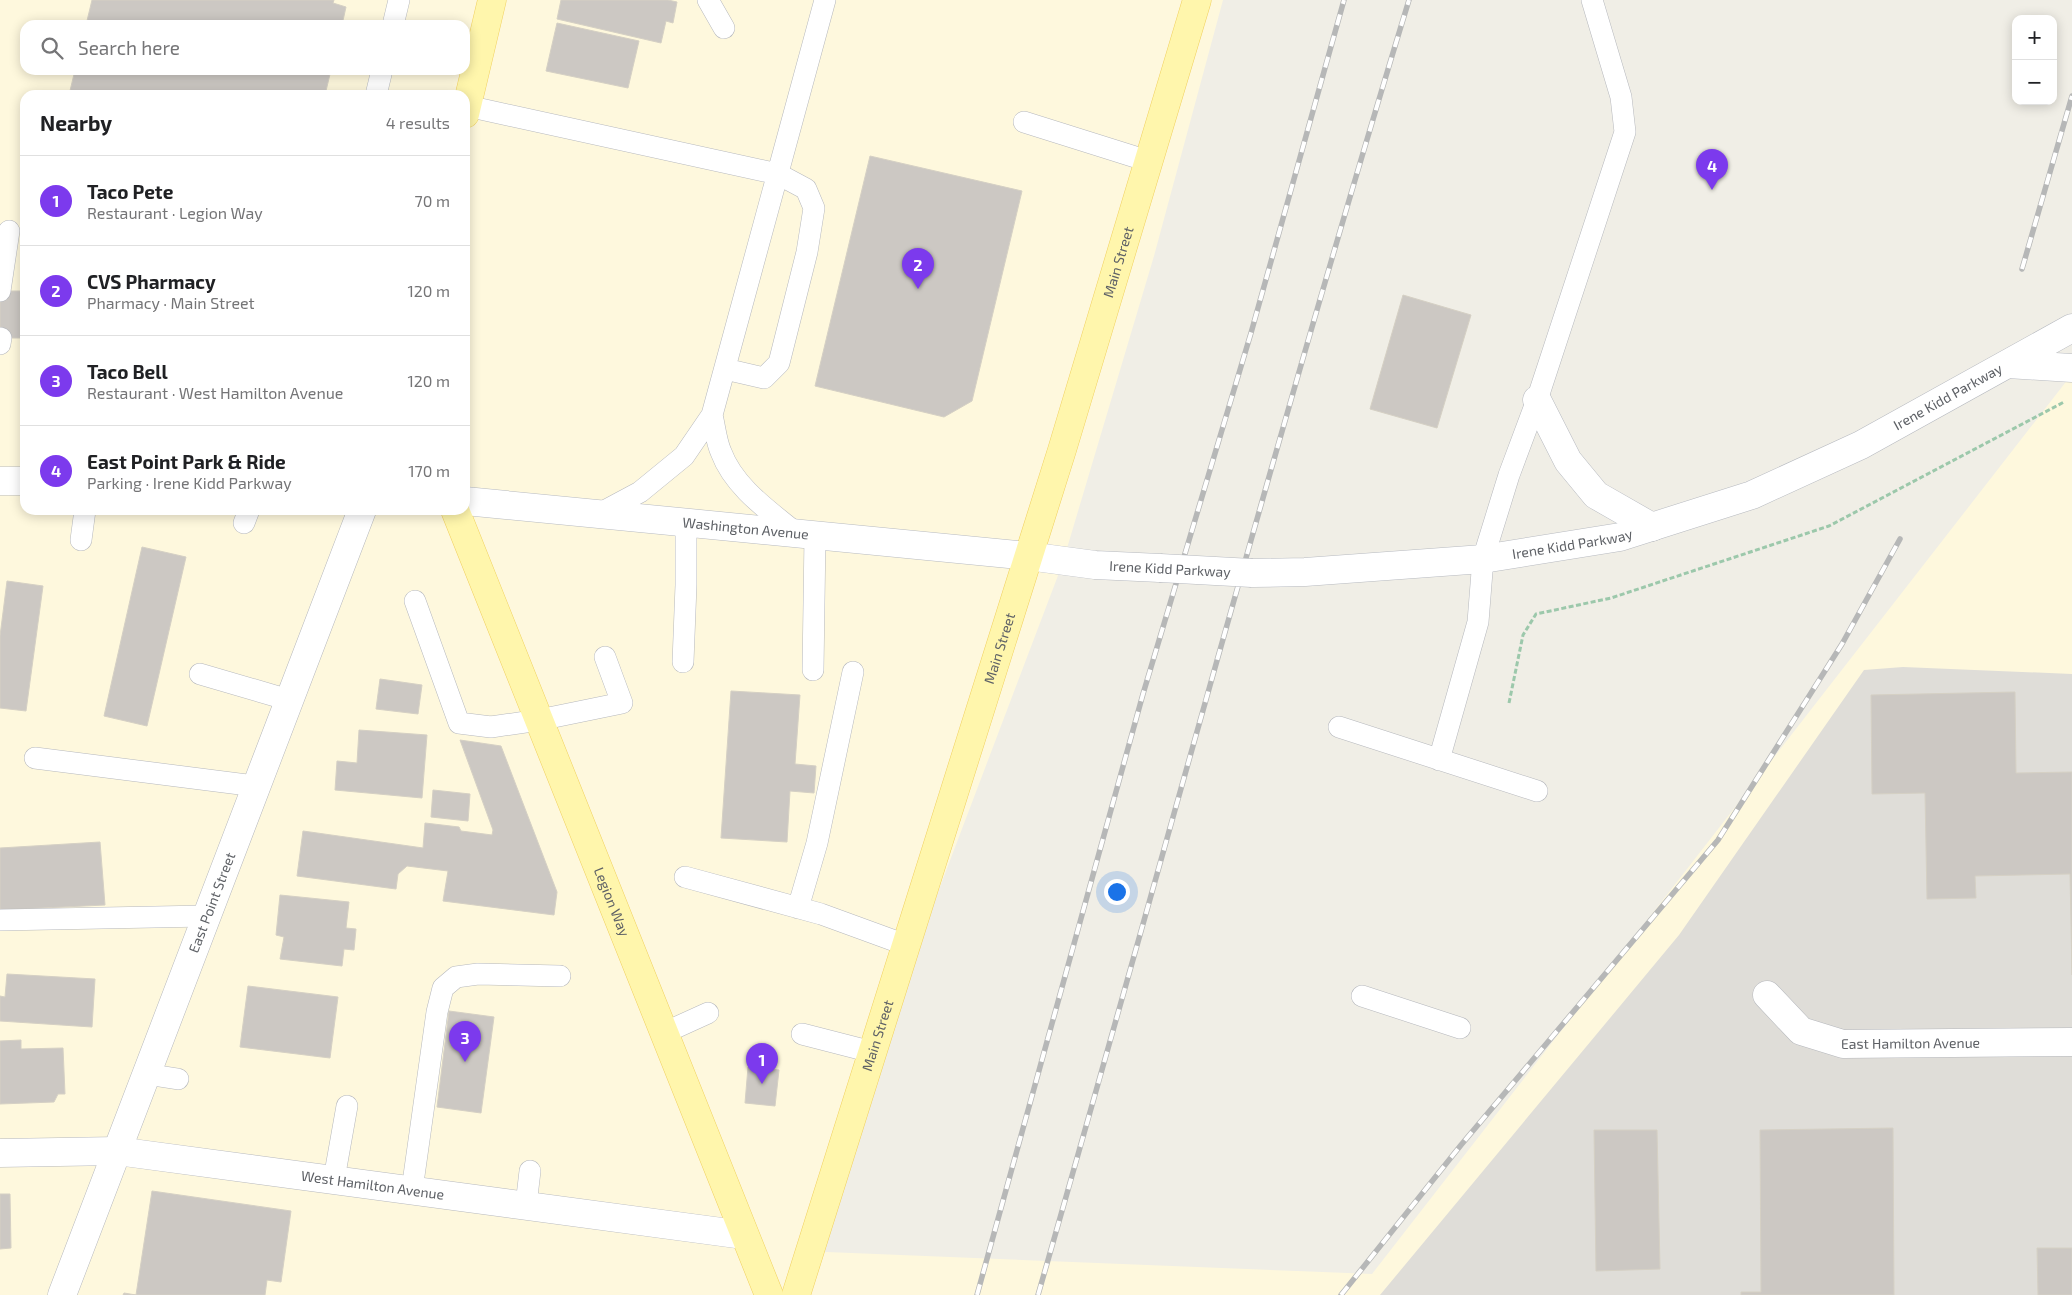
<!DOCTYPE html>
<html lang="en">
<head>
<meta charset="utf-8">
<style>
	:root { --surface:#fff; --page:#f6f6f6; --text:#202124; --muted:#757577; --line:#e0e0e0; --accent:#7c3aed }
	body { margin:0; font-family:"Exo 2",sans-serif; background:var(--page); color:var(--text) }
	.controls { position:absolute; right:15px; top:15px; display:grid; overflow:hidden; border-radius:10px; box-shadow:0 2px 12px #0003 }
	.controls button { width:45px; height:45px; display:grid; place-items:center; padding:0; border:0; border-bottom:1px solid var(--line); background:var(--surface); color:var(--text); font:25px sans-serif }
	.you { position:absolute; left:1116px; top:891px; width:18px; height:18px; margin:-12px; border:4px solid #fff; border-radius:50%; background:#1a73e8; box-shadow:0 0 0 8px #1a73e833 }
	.badge { display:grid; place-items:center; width:32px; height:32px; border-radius:50%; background:var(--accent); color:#fff; font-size:16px; font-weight:700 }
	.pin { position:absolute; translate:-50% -41px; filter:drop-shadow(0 1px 2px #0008) }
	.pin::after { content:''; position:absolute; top:26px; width:18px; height:15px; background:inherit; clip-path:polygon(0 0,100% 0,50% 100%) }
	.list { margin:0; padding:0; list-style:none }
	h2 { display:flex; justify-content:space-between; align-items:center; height:65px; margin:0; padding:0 20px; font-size:21px }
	h2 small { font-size:16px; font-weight:400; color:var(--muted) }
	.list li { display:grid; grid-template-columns:32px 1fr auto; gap:15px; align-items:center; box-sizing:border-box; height:90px; padding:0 20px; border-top:1px solid var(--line) }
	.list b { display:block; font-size:19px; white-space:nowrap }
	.list p { margin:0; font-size:16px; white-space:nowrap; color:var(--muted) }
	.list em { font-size:16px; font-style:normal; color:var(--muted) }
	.icon { flex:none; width:28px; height:28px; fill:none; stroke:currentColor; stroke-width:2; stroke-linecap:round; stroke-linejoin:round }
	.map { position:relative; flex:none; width:2072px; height:1295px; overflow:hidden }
	.search { position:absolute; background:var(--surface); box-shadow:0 2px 12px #0003; left:20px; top:20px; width:450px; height:55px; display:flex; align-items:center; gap:12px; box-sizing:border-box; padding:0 18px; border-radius:15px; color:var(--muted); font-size:19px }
	.panel { position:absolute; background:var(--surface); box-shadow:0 2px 12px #0003; left:20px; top:90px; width:450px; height:425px; border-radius:15px }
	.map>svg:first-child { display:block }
</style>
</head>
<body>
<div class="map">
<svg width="2072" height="1295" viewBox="0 0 2072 1295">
	<rect width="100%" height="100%" fill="#f0eee6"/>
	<!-- commercial -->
	<path fill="#fef8dd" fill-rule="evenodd" d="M0,0H1223L1154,256L1062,565L802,1251L1372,1274L2072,374V1295H0ZM25,25H465V70H25ZM25,95H465V510H25Z"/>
	<!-- industrial -->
	<path fill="#dfddd8" d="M1903,667L2072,674V1295H1380L1679,935L1864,670Z"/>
	<!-- building -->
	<path fill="#ccc8c3" stroke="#d5d0c4" d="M92,0H334L333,3L346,7L342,25H86Z
		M561,0H668L677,2L673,23L666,21L661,43L557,19Z
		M557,23L639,41L628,88L546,71Z
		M75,70H331L325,95H69Z
		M870,156L1022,191L972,401L944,417L815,386Z
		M0,291H25V338H0Z
		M1403,295L1471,315L1437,428L1370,409Z
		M142,547L186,557L147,726L104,716Z
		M7,581L43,586L26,711L0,708V636Z
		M380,679L422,685L418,714L376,709Z
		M731,691L800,695L795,764L816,766L814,793L790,791L787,842L721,838Z
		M2015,692L2016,773L2072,772V975L2070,874L1975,876L1976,898L1927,899L1925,793L1872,794L1871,695Z
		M359,730L427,735L422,798L335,790L337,761L357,763Z
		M460,740L501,746L557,892L554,915L443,901L448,871L407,866L398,874L396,889L297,876L303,831L423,848L425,823L459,827L461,831L492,835L493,830Z
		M433,790L470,794L468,821L431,817Z
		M100,842L105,905L0,910V848Z
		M280,895L349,902L346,928L356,929L354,950L344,949L342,966L280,959L284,937L276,935Z
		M7,974L95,979L92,1027L0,1021V996L5,997Z
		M248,986L338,997L330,1058L240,1047Z
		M449,1011L494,1017L481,1113L437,1107Z
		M21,1040V1049L63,1048L65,1094H58L54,1102L0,1104V1041Z
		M748,1067L779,1070L775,1106L745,1103Z
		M1893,1128L1894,1295H1741V1292H1761L1760,1130Z
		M1594,1130H1657L1660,1269L1596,1271Z
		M152,1191L291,1211L281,1282L267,1280L265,1295H123L124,1293L136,1295Z
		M0,1194H10L11,1248L0,1249Z
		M2037,1248H2072V1295H2038Z"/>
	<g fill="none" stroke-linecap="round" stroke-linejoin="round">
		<defs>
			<path id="lane" d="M708,0L724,28
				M393,25L399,0
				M376,95L382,70
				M467,106L778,174L806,189L814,208L807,252L779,363L764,378L725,369
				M1024,122L1148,161
				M0,291L9,231
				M0,344L1,338
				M712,415C715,427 716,441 721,452C734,487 768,510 796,533
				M597,515L640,492L684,456L712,415L825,0
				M244,523L249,510
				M81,540L85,510
				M415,601L459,723L491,727L539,720L622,703L605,657
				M683,662L686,585V523
				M813,670L815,536
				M200,674L289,700
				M1339,727L1537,791
				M35,758L256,786
				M1439,760L1478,622L1483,559L1509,475L1537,400L1625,132L1621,97L1592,0
				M685,877L821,914L906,945
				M798,908L817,843L853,672
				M0,920L206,916
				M1362,996L1460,1028
				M664,1033L708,1013
				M802,1034L872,1052
				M146,1074L178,1079
				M334,1179L347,1106
				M412,1190L437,1012L443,988L456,977L478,974L560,976
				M526,1205L530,1171"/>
			<g id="street">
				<path id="s1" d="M1767,995L1801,1031L1843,1044L2072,1042"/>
				<path id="s2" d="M0,1153L117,1151L744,1235"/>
				<path id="s3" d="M62,1295L362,510"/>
			</g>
			<g id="secondary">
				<path d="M2008,364L2072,368"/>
				<path d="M1537,400L1568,461L1596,495L1652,527"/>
				<path d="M0,481H25"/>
				<path id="s4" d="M465,501L1028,556L1095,565L1160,568"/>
				<path id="s5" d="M1252,573L1305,572L1483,559L1620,537L1752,495L1861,445L2072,328"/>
			</g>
			<g id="primary">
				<path d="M465,114L492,0"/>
				<path id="s6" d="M455,510L769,1295"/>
				<path id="s7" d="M796,1295L1062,450L1197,0"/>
			</g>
		</defs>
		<!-- lane casing -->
		<use href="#lane" stroke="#b6b8bd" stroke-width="22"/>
		<!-- street casing -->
		<use href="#street" stroke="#b6b8bd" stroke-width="29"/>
		<!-- secondary casing -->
		<use href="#secondary" stroke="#b7bac0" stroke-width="29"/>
		<!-- primary casing -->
		<use href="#primary" stroke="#f1d05e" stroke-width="29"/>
		<!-- path -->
		<path stroke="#9cc8ab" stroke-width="3" stroke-dasharray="5 2.5" stroke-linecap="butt" d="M1509,703L1523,635L1536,614L1611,598L1829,526L2064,402"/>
		<!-- lane -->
		<use href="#lane" stroke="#fff" stroke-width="21"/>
		<!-- street -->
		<use href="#street" stroke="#fff" stroke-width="28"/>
		<!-- secondary -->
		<use href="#secondary" stroke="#fff" stroke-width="28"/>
		<!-- primary -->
		<use href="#primary" stroke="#fff6ac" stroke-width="28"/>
		<defs>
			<path id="rail" d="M2022,269L2072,96
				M977,1295L1143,694L1251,333L1344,0
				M1038,1295C1162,863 1278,430 1409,0
				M1341,1295L1461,1145L1718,840L1842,644L1900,539"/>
		</defs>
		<!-- rail casing -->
		<use href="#rail" stroke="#b6b7b7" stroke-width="5.5"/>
		<!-- rail -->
		<use href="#rail" stroke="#fff" stroke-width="4" stroke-dasharray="11" stroke-linecap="butt"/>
		<defs>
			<path id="secondary-bridge" d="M1160,568L1252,573"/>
		</defs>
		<!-- secondary-bridge casing -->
		<use href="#secondary-bridge" stroke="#b7bac0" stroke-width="29" stroke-linecap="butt"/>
		<!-- secondary-bridge -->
		<use href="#secondary-bridge" stroke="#fff" stroke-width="28"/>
	</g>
	<g text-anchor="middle" stroke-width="4" stroke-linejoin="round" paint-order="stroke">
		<!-- street labels -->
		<g font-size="14" fill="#5e6166" stroke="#fff">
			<text dy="5" stroke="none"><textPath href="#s7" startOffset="1082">Main Street</textPath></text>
			<text dy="5" stroke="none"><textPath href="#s5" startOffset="728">Irene Kidd Parkway</textPath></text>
			<text dy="5" stroke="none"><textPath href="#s4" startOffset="282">Washington Avenue</textPath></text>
			<text dy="5" stroke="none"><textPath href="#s5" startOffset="322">Irene Kidd Parkway</textPath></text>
			<text transform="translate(1170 569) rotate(3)" y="5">Irene Kidd Parkway</text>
			<text dy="5" stroke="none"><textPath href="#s7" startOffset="678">Main Street</textPath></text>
			<text dy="5" stroke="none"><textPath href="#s3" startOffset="420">East Point Street</textPath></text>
			<text dy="5" stroke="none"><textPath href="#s6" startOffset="422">Legion Way</textPath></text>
			<text dy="5" stroke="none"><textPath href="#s7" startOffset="272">Main Street</textPath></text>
			<text dy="5" stroke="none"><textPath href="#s1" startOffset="161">East Hamilton Avenue</textPath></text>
			<text dy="5" stroke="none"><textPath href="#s2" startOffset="375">West Hamilton Avenue</textPath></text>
		</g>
	</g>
</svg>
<div class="controls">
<button>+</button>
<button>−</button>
</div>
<div class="you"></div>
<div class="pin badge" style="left:762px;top:1084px">1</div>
<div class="pin badge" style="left:918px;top:289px">2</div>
<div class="pin badge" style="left:465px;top:1062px">3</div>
<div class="pin badge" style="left:1712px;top:190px">4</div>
<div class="search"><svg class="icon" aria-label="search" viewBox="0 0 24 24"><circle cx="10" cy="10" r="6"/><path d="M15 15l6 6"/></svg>Search here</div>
<section class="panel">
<h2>Nearby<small>4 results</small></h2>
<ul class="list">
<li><span class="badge">1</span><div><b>Taco Pete</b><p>Restaurant · Legion Way</p></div><em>70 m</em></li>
<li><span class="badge">2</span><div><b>CVS Pharmacy</b><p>Pharmacy · Main Street</p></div><em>120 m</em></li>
<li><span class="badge">3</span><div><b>Taco Bell</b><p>Restaurant · West Hamilton Avenue</p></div><em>120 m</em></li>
<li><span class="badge">4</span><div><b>East Point Park &amp; Ride</b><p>Parking · Irene Kidd Parkway</p></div><em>170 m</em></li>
</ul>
</section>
</div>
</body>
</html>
